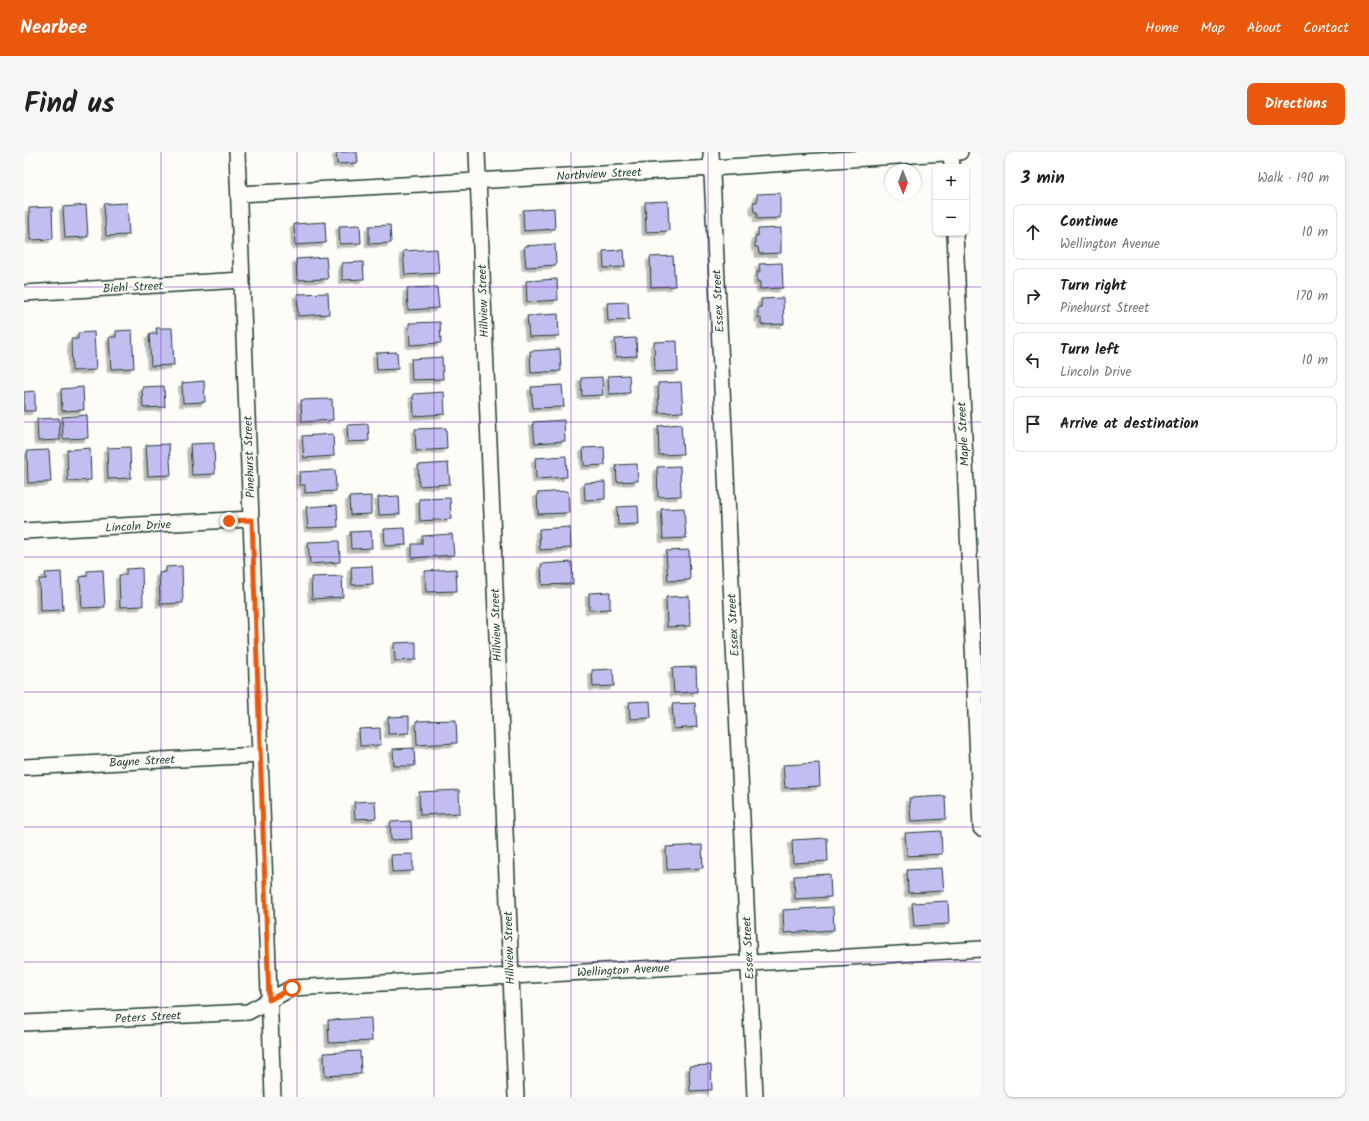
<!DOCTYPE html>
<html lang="en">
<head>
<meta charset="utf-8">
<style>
	:root { --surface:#fff; --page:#f6f6f6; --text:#222; --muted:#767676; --line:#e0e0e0; --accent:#ea580c }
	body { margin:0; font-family:Kalam,sans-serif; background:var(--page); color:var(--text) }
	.controls { position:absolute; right:12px; top:12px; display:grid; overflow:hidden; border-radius:8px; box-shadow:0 1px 3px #0004 }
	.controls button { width:36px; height:36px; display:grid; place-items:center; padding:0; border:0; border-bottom:1px solid var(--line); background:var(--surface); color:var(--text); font:20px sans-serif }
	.compass { position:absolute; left:861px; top:12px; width:36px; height:36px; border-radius:50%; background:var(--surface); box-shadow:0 1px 3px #0004; rotate:179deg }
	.stop { position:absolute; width:12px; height:12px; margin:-9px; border:3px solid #ea580c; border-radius:50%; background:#fff }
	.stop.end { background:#ea580c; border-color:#fff; box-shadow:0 1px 4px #0008 }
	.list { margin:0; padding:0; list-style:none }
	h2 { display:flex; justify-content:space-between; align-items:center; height:52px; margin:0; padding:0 16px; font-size:17px }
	h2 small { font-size:13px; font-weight:400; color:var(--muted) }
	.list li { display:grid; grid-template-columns:26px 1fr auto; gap:12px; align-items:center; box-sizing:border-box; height:56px; margin:0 8px 8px; padding:0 8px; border:1px solid var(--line); border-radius:8px }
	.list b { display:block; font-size:15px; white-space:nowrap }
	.list p { margin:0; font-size:13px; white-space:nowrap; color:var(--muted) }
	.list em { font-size:13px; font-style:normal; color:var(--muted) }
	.icon { flex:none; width:22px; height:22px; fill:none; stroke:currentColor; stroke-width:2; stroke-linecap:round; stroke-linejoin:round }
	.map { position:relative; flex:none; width:957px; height:945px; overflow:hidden; border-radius:8px }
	header { display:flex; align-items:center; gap:24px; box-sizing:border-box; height:56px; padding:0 20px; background:var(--accent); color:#fff }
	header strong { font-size:19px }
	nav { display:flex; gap:22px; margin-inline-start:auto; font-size:14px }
	.intro { display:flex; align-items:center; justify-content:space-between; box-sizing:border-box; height:96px; padding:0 24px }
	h1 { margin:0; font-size:28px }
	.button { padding:10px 18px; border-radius:8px; background:var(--accent); color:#fff; font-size:14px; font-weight:700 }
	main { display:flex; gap:24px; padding:0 24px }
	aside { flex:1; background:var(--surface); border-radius:8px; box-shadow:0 1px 3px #0004 }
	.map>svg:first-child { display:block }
</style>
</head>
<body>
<header>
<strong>Nearbee</strong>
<nav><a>Home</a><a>Map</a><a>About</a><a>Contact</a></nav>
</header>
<div class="intro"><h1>Find us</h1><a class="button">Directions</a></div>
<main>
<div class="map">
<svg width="957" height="945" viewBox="0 0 957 945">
	<defs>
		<filter id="shadow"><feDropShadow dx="-3.5" dy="3.5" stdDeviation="0" flood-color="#0004"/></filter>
	</defs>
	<rect width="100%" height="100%" fill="#fdfcf7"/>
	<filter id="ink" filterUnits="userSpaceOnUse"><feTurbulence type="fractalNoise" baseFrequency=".025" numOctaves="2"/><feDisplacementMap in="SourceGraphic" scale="8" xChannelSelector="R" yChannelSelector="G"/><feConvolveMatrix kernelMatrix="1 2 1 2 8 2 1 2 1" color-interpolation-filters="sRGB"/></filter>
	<g filter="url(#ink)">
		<!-- building -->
		<path fill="#c3bef0" stroke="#1f3d34" filter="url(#shadow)" d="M312,0H333L334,11L313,12Z
			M756,41V66L733,67V60H730L729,50H733V42Z
			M644,49L645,79L622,80L621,50Z
			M103,51L105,83L82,84L80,52Z
			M62,53L64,85L41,86L39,55Z
			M28,55L29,87L6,88L5,56Z
			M530,56L531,77L500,79L499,58Z
			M301,70L302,91L271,93L270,72Z
			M336,73L337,91L316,92L315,74Z
			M366,73L367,91L345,92V74Z
			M757,76V101L735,102L734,95H731V84H734V77Z
			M531,92L532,113L502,115L500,94Z
			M413,97L415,121L381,123L379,99Z
			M600,98L601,115L580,116L579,99Z
			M649,104L651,134L627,135L626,105Z
			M302,105L304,127L273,128L272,107Z
			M339,110L340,127L318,128V111Z
			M758,111L759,136L736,137V130H733V120H736L735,112Z
			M533,127L534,148L503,150L502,129Z
			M413,135L415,156L384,158L383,136Z
			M304,141L305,162L274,164L273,142Z
			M759,146L760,172L737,173V166H734V155H737V147Z
			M604,150L605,168L584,169L583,151Z
			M534,162L535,184L505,185L503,164Z
			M416,170L417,191L386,193L385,171Z
			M132,176H148L150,213L127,214L125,182H133Z
			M108,178L110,216L87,217L85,185H92V179Z
			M70,180L72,218L48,219L47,187H54V181Z
			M612,186L613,204L592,205L591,187Z
			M653,189L654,219L631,220L630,190Z
			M536,197L537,219L507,221L506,199Z
			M373,200L374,217L353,218L352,201Z
			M418,205L419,227L388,228L387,207Z
			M605,223L606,241L585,242L584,224Z
			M578,225L579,243L558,244L557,226Z
			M180,229L181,250L159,251L158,231Z
			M657,230L659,260L635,261L634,231Z
			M538,233L540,255L509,256L507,235Z
			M140,234L141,255L119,256L118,235Z
			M59,235L60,258L38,259L37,237Z
			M11,239V259H0V240Z
			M420,240L421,262L390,264L389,242Z
			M308,247L309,268L278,270L277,248Z
			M63,263L64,286L39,287L38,265Z
			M35,266L36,288L14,289L13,267Z
			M540,268L541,289L511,291L509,270Z
			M344,272L345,289L324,290L323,273Z
			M657,272L659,302L635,303L634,274Z
			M422,276L423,297L392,299L391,277Z
			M309,282L310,304L280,306L278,284Z
			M190,291L191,322L168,323L166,292Z
			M145,292L147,323L124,324L122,293Z
			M106,295L107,326L84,327L83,296Z
			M580,295L581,313L560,314L559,296Z
			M66,296L67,328L44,329L43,298Z
			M25,298L27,330L4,331L3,299Z
			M542,304L543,325L512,327L511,306Z
			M424,311L426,332L395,334L394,313Z
			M613,312L614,329L593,330L592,313Z
			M656,314L657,344L634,345L633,315Z
			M311,318L312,339L281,341V333H276L275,320Z
			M581,330V347L561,348L560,331Z
			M544,339L545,361L514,362L513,341Z
			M347,344V362L326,363L325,345Z
			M375,344L376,362L355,363L354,345Z
			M426,346L427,367L396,369L395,347Z
			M313,353L314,375L284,376L282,355Z
			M614,354L615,372L594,373L593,355Z
			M660,356L662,386L639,387L637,357Z
			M546,375L547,396L516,398L515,377Z
			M381,376L382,393L361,394L360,377Z
			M347,379L348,396L327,397L326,380Z
			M428,382L430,403L388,406V392H398V384Z
			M315,389L316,410L286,412L284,390Z
			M665,398L666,428L644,429L642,399Z
			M548,410L549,432L518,433L517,412Z
			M158,414L159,451L136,452L135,421L142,420V415Z
			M348,414L349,432L328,433L327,415Z
			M118,416L119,454L96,455L95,423H102V417Z
			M432,417L433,439L402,440L401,419Z
			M79,418L81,455L58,456L56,425L63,424V419Z
			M37,420L39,458L16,459L15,427H22L21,421Z
			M318,424L319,445L288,447L287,425Z
			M586,440V457L565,458V441Z
			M665,444L666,474L643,475L642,445Z
			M392,490V508L371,509L370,491Z
			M672,515L673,540L650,541L648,516Z
			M589,517L590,534L569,535L568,518Z
			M626,549L627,566L606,567L605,550Z
			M671,551L673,575L650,577L648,552Z
			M385,564V581L364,582V565Z
			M432,568L433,591L393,593L392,569Z
			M356,576L357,593L336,594L335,577Z
			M390,596L391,614H370L369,597Z
			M795,611L796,634L761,636L759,613Z
			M435,638L436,661L396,663L395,640Z
			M921,644L922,667L887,669L885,646Z
			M351,649L352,666L331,667L330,650Z
			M387,669L388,687L367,688L366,670Z
			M917,679L918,702L883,704L881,681Z
			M803,686L804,709L769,711L768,688Z
			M678,693L679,716L643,718L642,695Z
			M389,702V719L368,720L367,703Z
			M918,716L920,739L884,741L883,718Z
			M806,722L807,745L771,747L770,724Z
			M924,749L925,772L890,774L888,751Z
			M809,755L810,778L760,781L759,758Z
			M347,866L348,889L305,891L304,868Z
			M336,899L337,922L301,924L300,901Z
			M687,913L688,938L666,939L665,914Z"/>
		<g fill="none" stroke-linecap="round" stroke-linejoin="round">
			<defs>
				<path id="minor" d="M213,0L249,945
					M453,0L492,945
					M687,0L731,945
					M927,0L928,15
					M215,42L688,16L936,0
					M931,81L957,676
					M0,141L218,128
					M0,379L227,367
					M0,615L236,603
					M0,871L224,860L268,836L744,810L957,797"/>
			</defs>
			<!-- minor casing -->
			<use href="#minor" stroke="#1f3d34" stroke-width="18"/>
			<!-- minor -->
			<use href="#minor" stroke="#fdfcf7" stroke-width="15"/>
		</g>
	</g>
	<g fill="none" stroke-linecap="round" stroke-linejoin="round" filter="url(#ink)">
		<!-- route -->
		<path stroke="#ea580c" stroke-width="5" d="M205,369L228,368L245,848L268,836"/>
	</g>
	<!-- grid -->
	<path fill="none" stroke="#7b2cbf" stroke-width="1" stroke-opacity="0.55" d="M137,0V945M273,0V945M410,0V945M547,0V945M684,0V945M820,0V945M0,135H957M0,270H957M0,405H957M0,540H957M0,675H957M0,810H957"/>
	<g text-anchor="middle" stroke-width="3" stroke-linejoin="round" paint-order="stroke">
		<!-- street labels -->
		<g font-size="12" fill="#1f3d34" stroke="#fdfcf7">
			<text transform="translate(575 22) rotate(-3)" y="4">Northview Street</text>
			<text transform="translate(109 135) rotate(-3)" y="4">Biehl Street</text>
			<text transform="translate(459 149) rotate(-92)" y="4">Hillview Street</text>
			<text transform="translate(694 149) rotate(-93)" y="4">Essex Street</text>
			<text transform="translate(939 282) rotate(-93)" y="4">Maple Street</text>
			<text transform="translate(225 305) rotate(-92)" y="4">Pinehurst Street</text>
			<text transform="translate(114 374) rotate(-3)" y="4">Lincoln Drive</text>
			<text transform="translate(472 473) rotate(-92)" y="4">Hillview Street</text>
			<text transform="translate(709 473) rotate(-93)" y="4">Essex Street</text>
			<text transform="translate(118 609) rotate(-3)" y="4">Bayne Street</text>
			<text transform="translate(485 796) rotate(-92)" y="4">Hillview Street</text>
			<text transform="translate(724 796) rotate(-93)" y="4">Essex Street</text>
			<text transform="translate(599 818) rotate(-3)" y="4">Wellington Avenue</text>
			<text transform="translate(124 865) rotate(-3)" y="4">Peters Street</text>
		</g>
	</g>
</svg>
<div class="controls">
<button>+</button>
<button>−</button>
</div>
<svg class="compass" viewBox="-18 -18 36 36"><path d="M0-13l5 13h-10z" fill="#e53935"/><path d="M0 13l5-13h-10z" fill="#767676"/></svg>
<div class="stop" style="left:268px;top:836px"></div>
<div class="stop end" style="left:205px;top:369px"></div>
</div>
<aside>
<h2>3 min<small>Walk · 190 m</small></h2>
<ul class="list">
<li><svg class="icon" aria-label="ahead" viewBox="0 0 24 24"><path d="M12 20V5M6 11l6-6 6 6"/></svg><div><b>Continue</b><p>Wellington Avenue</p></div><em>10 m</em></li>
<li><svg class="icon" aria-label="right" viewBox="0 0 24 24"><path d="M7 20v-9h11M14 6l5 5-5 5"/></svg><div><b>Turn right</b><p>Pinehurst Street</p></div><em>170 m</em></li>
<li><svg class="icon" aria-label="left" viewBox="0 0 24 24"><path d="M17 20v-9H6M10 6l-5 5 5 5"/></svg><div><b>Turn left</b><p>Lincoln Drive</p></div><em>10 m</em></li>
<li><svg class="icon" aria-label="arrive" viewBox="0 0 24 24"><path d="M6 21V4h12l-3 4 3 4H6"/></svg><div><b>Arrive at destination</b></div></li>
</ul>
</aside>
</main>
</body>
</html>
